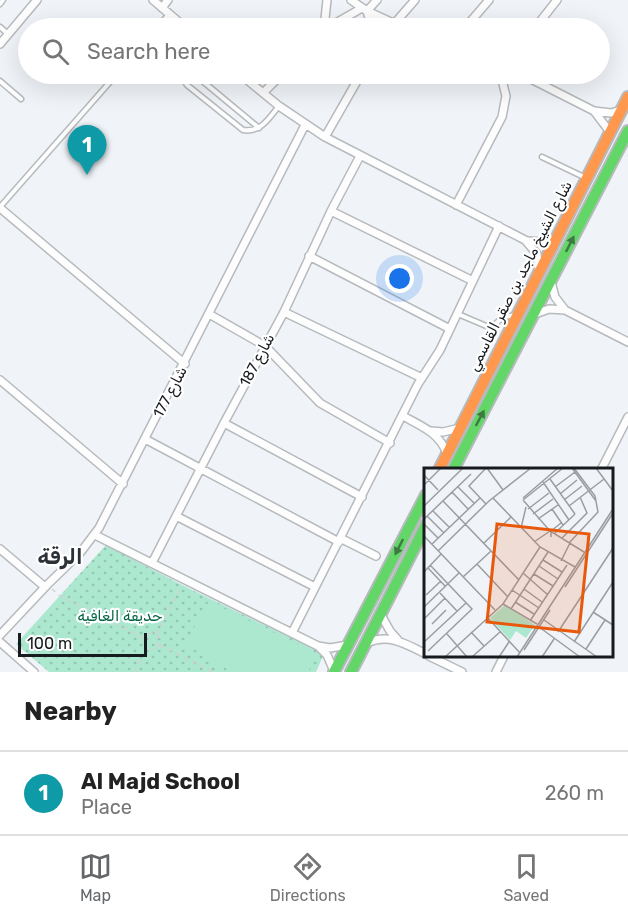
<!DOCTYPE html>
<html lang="en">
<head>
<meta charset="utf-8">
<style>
	:root { --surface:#fff; --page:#f2f2f2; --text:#222; --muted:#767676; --line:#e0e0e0; --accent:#64676a }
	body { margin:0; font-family:Rubik,"Noto Naskh Arabic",sans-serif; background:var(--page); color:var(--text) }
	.scale { position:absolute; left:18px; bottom:15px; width:129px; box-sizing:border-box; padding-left:6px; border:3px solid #181b1e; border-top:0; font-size:16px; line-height:21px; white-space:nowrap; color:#181b1e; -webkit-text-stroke:4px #fff; paint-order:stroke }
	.you { position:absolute; left:400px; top:279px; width:21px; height:21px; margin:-15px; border:4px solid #fff; border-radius:50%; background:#1a73e8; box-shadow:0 0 0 9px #1a73e833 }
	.badge { display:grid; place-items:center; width:39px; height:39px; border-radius:50%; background:var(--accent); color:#fff; font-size:20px; font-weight:700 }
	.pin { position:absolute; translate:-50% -50px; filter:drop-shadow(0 2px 3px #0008) }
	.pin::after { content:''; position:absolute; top:32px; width:21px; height:18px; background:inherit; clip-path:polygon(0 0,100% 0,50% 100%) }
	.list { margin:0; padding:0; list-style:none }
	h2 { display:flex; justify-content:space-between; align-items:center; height:78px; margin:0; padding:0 24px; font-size:26px }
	h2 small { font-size:20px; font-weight:400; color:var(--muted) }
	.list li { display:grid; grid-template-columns:39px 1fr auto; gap:18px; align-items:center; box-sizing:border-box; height:84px; padding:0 24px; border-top:2px solid var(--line) }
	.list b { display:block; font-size:22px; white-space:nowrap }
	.list p { margin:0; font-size:20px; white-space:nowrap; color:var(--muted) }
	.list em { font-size:20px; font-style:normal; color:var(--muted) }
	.icon { flex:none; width:33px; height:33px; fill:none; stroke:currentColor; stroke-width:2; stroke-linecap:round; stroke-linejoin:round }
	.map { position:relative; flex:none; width:628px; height:672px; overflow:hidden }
	.search { position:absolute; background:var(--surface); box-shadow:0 6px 24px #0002; left:18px; right:18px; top:18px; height:66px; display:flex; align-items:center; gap:15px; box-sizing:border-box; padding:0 21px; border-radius:33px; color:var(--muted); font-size:22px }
	.sheet { height:162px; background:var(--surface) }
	nav { display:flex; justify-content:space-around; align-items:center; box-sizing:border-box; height:84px; border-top:2px solid var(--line); background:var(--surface); font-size:16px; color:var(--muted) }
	nav a { display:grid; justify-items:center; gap:3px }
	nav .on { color:var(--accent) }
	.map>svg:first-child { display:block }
</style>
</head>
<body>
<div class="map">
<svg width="628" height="672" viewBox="0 0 628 672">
	<defs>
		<pattern id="park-dots" width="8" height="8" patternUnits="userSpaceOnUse" patternTransform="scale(1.5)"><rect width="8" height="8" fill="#ace8d0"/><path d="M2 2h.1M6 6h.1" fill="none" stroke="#93c6b2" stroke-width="1.8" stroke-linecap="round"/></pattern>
	</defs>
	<rect width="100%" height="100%" fill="#f0f4f8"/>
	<!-- park -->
	<path fill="url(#park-dots)" d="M106,545L182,585L324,654L316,672H49L16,644Z"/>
	<!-- pitch -->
	<path fill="#ace8d0" d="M209,601L317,654L308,672H232L185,644Z"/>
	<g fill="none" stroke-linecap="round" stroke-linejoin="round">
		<defs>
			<path id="lane" d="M0,4L3,0
				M0,27L8,34
				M157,28L169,14
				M185,74L184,80L187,85L243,130C261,133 269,118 279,106
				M194,74L259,128
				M0,81L21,99
				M542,157L586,178
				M0,207L117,74
				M458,314L491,328L503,317L517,315"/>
			<path id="street" d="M153,0L186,28
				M351,0L367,11L404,28
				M162,8L168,0
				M394,24L415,0
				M324,28L327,0
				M327,28L362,8
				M372,28L367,11L377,0
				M465,28L489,0
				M535,28L557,0
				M0,44L37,0
				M240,74L279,106L325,137L525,240L537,254L539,270
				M485,74C499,77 513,73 527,77L594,111L610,132
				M263,93L282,74
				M594,111L611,113L621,110
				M325,137L361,74
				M456,205L502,117L506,96L501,76
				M0,208L185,364
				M331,211L473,281
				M528,241L544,242L556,239
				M309,256L450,329
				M551,282L555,297L565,310
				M284,312L422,378
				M209,314L265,346L320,403L390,443
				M535,314L549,309L565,310L628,342
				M0,380L123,484
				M403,416C421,426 440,433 447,454
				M224,423L362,497
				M431,431L443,432L460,428
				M145,439L339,542
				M601,470L628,417
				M176,516L315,587
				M95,535L318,646L327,655L334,671
				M340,538L376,556
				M0,549L45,587
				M152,563L224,423L284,312L331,211L360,156
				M381,615L390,631L398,640
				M292,633L418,384L440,350L499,226
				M0,635L47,585L80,553L99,528L305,125
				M0,642L34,672
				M367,643C389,633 406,644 426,654
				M318,646L330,648L348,645
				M429,656L462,672
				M496,672L504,656"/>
			<path id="fast" d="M453,470L628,131
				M334,672L426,495
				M351,672L426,525"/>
			<path id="slow" d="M439,470L628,97"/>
		</defs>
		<!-- lane casing -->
		<use href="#lane" stroke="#b7babd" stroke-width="7"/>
		<!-- street casing -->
		<use href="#street" stroke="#b7babd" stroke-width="10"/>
		<!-- fast casing -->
		<use href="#fast" stroke="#b7babd" stroke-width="14"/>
		<!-- slow casing -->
		<use href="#slow" stroke="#b7babd" stroke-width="14"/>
		<!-- path -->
		<path stroke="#d0d1d3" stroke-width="1.5" stroke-dasharray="4.5 4.5" stroke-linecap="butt" d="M52,589L60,596L144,638
			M144 641a8 8 0 1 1 16 0a8 8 0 1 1-16 0Z
			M156,634L181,587
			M160,645L213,672
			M134,672L147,649"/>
		<!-- lane -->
		<use href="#lane" stroke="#fdfdfe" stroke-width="4"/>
		<!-- street -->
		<use href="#street" stroke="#fdfdfe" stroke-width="7"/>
		<!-- fast -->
		<use href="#fast" stroke="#63d668" stroke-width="10"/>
		<!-- slow -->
		<use href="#slow" stroke="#ff974d" stroke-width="10"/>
	</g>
	<!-- one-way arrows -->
	<defs><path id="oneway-solid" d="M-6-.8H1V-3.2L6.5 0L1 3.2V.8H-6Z" transform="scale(1.5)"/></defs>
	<g fill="#3e7843">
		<use href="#oneway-solid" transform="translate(570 244) rotate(-63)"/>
		<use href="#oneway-solid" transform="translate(480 418) rotate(-62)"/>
		<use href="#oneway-solid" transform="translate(399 547) rotate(117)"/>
	</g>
	<g text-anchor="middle" stroke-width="4.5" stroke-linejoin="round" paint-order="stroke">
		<!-- street labels -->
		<g font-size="15" fill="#181b1e" stroke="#fff">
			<text transform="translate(520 276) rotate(-63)" y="5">شارع الشيخ ماجد بن صقر القاسمي</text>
			<text transform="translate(257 360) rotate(-62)" y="5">شارع 187</text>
			<text transform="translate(170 392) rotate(-62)" y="5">شارع 177</text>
		</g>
		<!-- park labels -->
		<g font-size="15" fill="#006344" stroke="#fff">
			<text x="120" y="621">حديقة الغافية</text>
		</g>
		<!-- district labels -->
		<g font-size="21" font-weight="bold" fill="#2b3137" stroke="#fff">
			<text x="60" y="564">الرقة</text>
		</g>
	</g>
	<!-- overview -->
	<g transform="translate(424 468)">
		<rect width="189" height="189" fill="#f0f4f8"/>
		<path d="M81,137L111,157L102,170L92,163L86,172L66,150Z" fill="#ace8d0"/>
		<path fill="none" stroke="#9a9da1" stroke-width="1.5" d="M62,0L45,18L62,36M63,0L79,22M148,0L172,33M172,0L189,23M0,7L14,22M126,11L151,46M119,14L145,52M0,17L17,0M34,19L50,35M131,19L151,4M28,24L44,41M136,26L153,12M69,30L116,79L151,99M99,30L134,0M99,32L126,63L160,84M99,32L139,0M140,32L158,18M19,33L95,112M0,38L39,0M145,38L180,11M104,41L125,25M128,41L139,57M9,43L25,59M109,46L129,31M3,48L20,65M0,51L47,6M114,51L134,37M0,56L14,70M97,60L102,39M131,65L151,46M0,68L71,142M127,69V63L137,55M138,70L163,45L156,29M110,74L126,63M60,75L87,49M145,75L174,44L171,28L150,0M8,76L56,30M14,83L65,33L107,0M119,92L138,104M137,93L146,75M53,96L84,129M115,98L134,111M4,100L21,118M0,104L17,86M99,105L124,127M110,106L129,118M39,109L67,83M141,119L189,45M100,121L118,134M88,122L115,140M16,125L33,143M2,127L17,113M91,134L110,146M79,136L113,156M0,139L35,105M87,141L124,84M169,144L189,157M63,149L96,185M0,151L21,130M120,152L173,189M106,153L143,97M8,156L22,142M115,159L156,189M47,164L60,178M134,164L189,80M23,166L43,189M0,174L42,135M150,174L189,114M162,181L181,152M100,182L126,142M4,183L48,141L6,97M21,189L79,136L116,79M48,189L76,164M75,189L85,174M93,189L189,41M118,189L130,171"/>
		<path fill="#e8590c" fill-opacity="0.15" stroke="#e8590c" stroke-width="3" d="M73,56L165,66L155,164L63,154Z"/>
		<rect width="189" height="189" fill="none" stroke="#181b1e" stroke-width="3"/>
	</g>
</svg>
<div class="scale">100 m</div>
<div class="you"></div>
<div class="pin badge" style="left:87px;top:175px;background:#0f9aa8">1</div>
<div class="search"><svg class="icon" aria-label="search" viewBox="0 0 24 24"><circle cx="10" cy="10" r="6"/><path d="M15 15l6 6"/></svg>Search here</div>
</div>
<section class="sheet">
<h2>Nearby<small></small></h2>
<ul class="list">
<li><span class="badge" style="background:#0f9aa8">1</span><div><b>Al Majd School</b><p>Place</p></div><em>260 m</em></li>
</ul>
</section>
<nav>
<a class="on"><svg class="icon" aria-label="map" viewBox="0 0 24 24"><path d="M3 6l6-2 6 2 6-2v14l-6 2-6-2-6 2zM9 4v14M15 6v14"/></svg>Map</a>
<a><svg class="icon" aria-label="directions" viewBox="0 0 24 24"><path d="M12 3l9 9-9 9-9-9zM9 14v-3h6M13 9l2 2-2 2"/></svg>Directions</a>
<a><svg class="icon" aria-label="saved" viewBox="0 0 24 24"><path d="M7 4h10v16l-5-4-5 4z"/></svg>Saved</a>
</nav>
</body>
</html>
